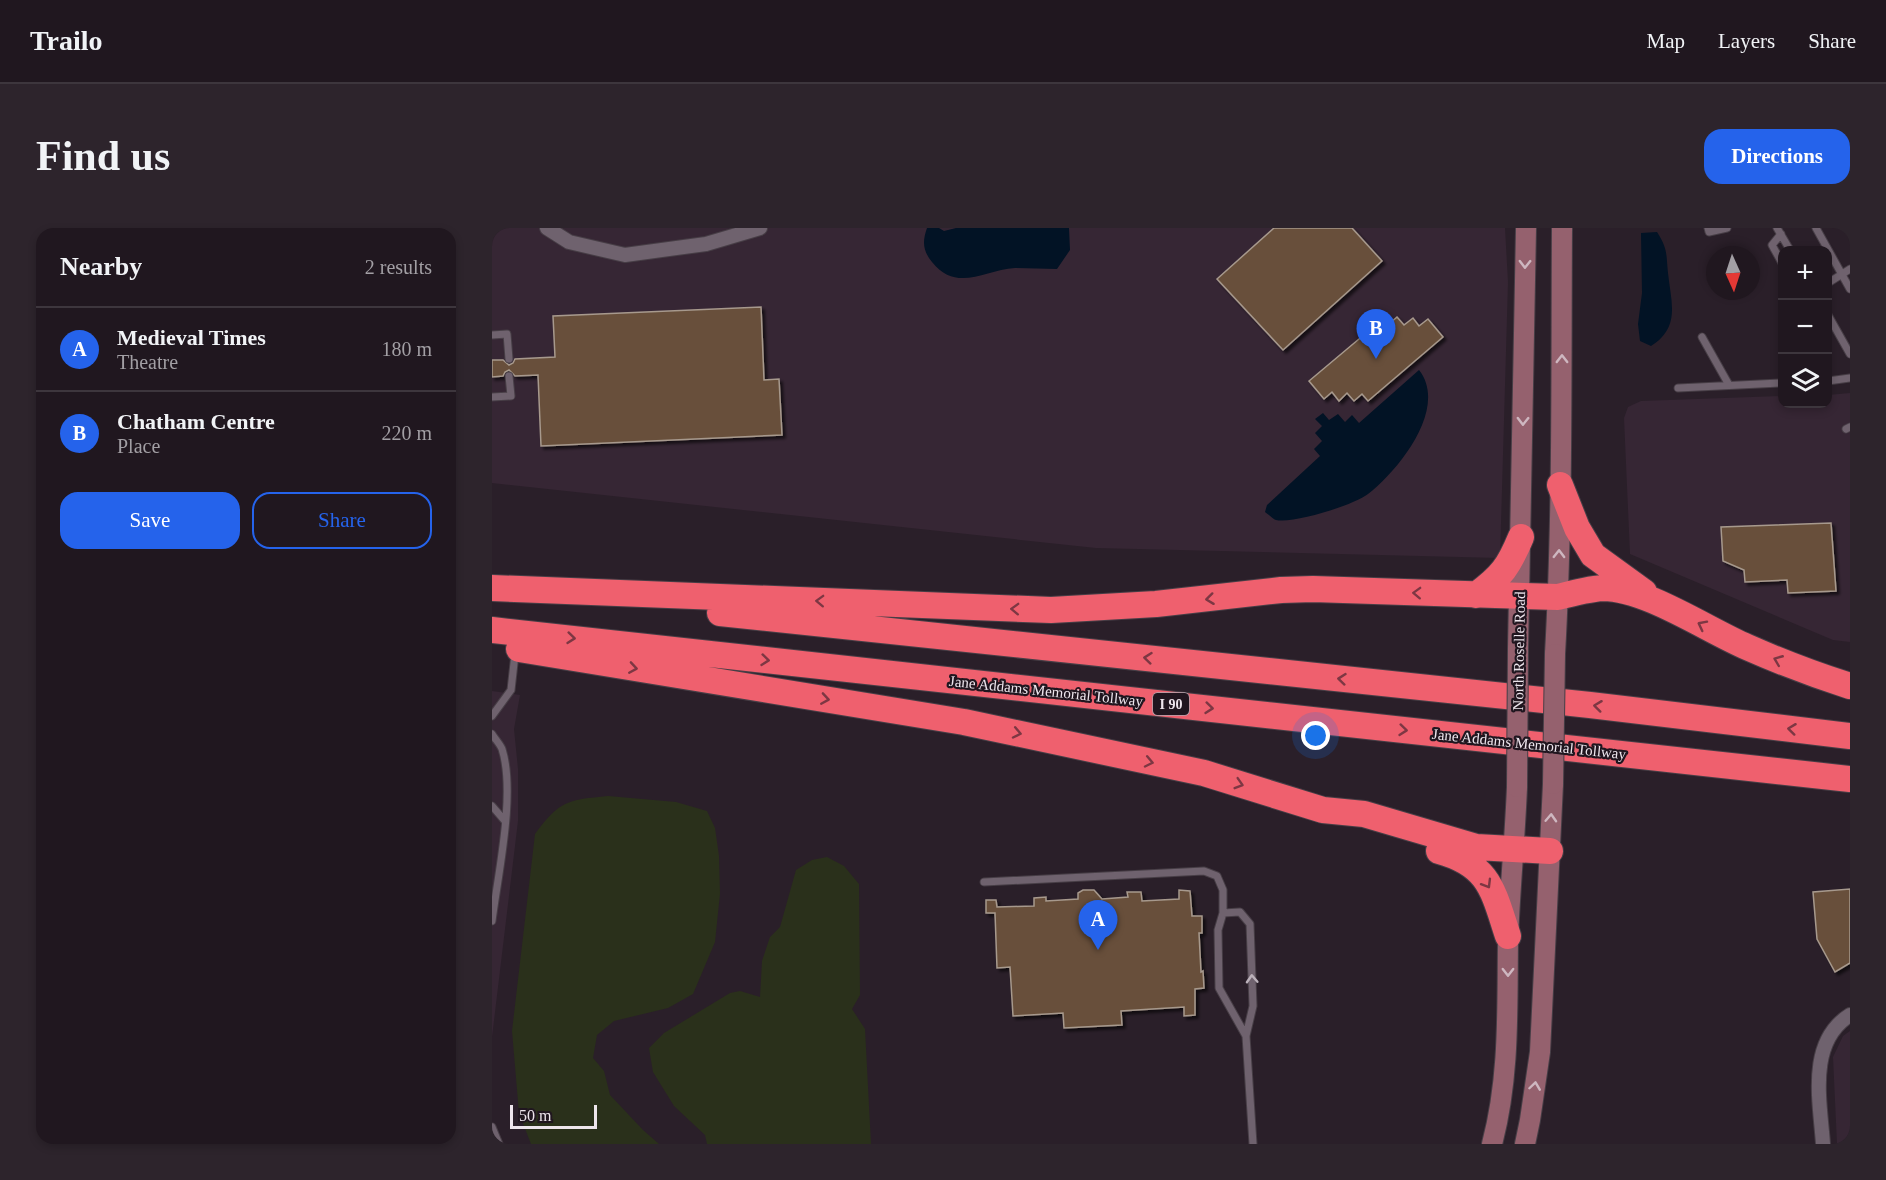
<!DOCTYPE html>
<html lang="en">
<head>
<meta charset="utf-8">
<style>
	:root { --surface:#20171f; --page:#2d242c; --text:#f1f3f6; --muted:#a29fa4; --line:#3d363d; --accent:#2563eb }
	body { margin:0; font-family:"Times New Roman",serif; background:var(--page); color:var(--text) }
	.controls { position:absolute; right:18px; top:18px; display:grid; overflow:hidden; border-radius:12px; box-shadow:0 3px 9px #0003 }
	.controls button { width:54px; height:54px; display:grid; place-items:center; padding:0; border:0; border-bottom:2px solid var(--line); background:var(--surface); color:var(--text); font:30px sans-serif }
	.compass { position:absolute; left:1214px; top:18px; width:54px; height:54px; border-radius:50%; background:var(--surface); box-shadow:0 3px 9px #0003; rotate:177deg }
	.scale { position:absolute; left:18px; bottom:15px; width:87px; box-sizing:border-box; padding-left:6px; border:3px solid #ede5ec; border-top:0; font-size:16px; line-height:21px; white-space:nowrap; color:#ede5ec; -webkit-text-stroke:4px #20161f; paint-order:stroke }
	.you { position:absolute; left:824px; top:508px; width:21px; height:21px; margin:-15px; border:4px solid #fff; border-radius:50%; background:#1a73e8; box-shadow:0 0 0 9px #1a73e833 }
	.badge { display:grid; place-items:center; width:39px; height:39px; border-radius:50%; background:var(--accent); color:#fff; font-size:20px; font-weight:700 }
	.pin { position:absolute; translate:-50% -50px; filter:drop-shadow(0 2px 3px #0008) }
	.pin::after { content:''; position:absolute; top:32px; width:21px; height:18px; background:inherit; clip-path:polygon(0 0,100% 0,50% 100%) }
	.list { margin:0; padding:0; list-style:none }
	h2 { display:flex; justify-content:space-between; align-items:center; height:78px; margin:0; padding:0 24px; font-size:26px }
	h2 small { font-size:20px; font-weight:400; color:var(--muted) }
	.list li { display:grid; grid-template-columns:39px 1fr auto; gap:18px; align-items:center; box-sizing:border-box; height:84px; padding:0 24px; border-top:2px solid var(--line) }
	.list b { display:block; font-size:22px; white-space:nowrap }
	.list p { margin:0; font-size:20px; white-space:nowrap; color:var(--muted) }
	.list em { font-size:20px; font-style:normal; color:var(--muted) }
	.actions { display:flex; gap:12px; padding:18px 24px }
	.actions a { flex:1; padding:14px 0; border:2px solid var(--accent); border-radius:18px; text-align:center; font-size:21px; color:var(--accent) }
	.actions .main { background:var(--accent); color:#fff }
	.icon { flex:none; width:33px; height:33px; fill:none; stroke:currentColor; stroke-width:2; stroke-linecap:round; stroke-linejoin:round }
	.map { position:relative; flex:none; width:1358px; height:916px; overflow:hidden; border-radius:18px }
	header { display:flex; align-items:center; gap:36px; box-sizing:border-box; height:84px; padding:0 30px; background:var(--surface); border-bottom:2px solid var(--line) }
	header strong { font-size:28px }
	nav { display:flex; gap:33px; margin-inline-start:auto; font-size:21px }
	.intro { display:flex; align-items:center; justify-content:space-between; box-sizing:border-box; height:144px; padding:0 36px }
	h1 { margin:0; font-size:42px }
	.button { padding:15px 27px; border-radius:18px; background:var(--accent); color:#fff; font-size:21px; font-weight:700 }
	main { display:flex; gap:36px; padding:0 36px }
	aside { flex:1; background:var(--surface); border-radius:18px; box-shadow:0 3px 9px #0003 }
	.map>svg:first-child { display:block }
</style>
</head>
<body>
<header>
<strong>Trailo</strong>
<nav><a>Map</a><a>Layers</a><a>Share</a></nav>
</header>
<div class="intro"><h1>Find us</h1><a class="button">Directions</a></div>
<main>
<aside>
<h2>Nearby<small>2 results</small></h2>
<ul class="list">
<li><span class="badge">A</span><div><b>Medieval Times</b><p>Theatre</p></div><em>180 m</em></li>
<li><span class="badge">B</span><div><b>Chatham Centre</b><p>Place</p></div><em>220 m</em></li>
</ul>
<div class="actions"><a class="main">Save</a><a>Share</a></div>
</aside>
<div class="map">
<svg width="1358" height="916" viewBox="0 0 1358 916">
	<defs>
		<filter id="shadow"><feDropShadow dx="3" dy="3" stdDeviation="1.5" flood-color="#0009"/></filter>
	</defs>
	<rect width="100%" height="100%" fill="#2a1f29"/>
	<!-- built -->
	<path fill="#362634" d="M0,0H1013L1016,54L1008,330L604,320L0,255Z
		M1358,165V414L1341,412L1138,326L1132,190L1136,179L1149,173L1290,168V176H1336V167Z
		M0,463L28,467L22,501L26,541V593L0,809Z
		M1358,803V916H1345L1341,829L1351,808Z"/>
	<!-- green -->
	<path fill="#2a301b" d="M116,568L184,574L215,583L223,600L227,628L228,666L223,714L201,766L176,780L122,793L105,807L101,830L112,843L118,867L151,902L167,916H39L27,885L20,803L43,606C68,572 76,572 116,568Z
		M335,629L352,638L367,656L368,767L360,781L373,801L379,916H215L213,907L182,878L161,844L157,820L172,805L238,765L248,763L268,769L270,733L278,709L288,699L304,642L320,632Z"/>
	<!-- water -->
	<path fill="#021325" d="M435,0H447L452,3L464,0H577L578,22L565,41C551,41 537,40 523,40C492,42 465,65 440,34C431,23 430,14 435,0Z
		M1165,4C1176,21 1174,26 1176,45C1179,74 1189,99 1159,118L1148,113L1146,96L1150,65L1149,5Z
		M927,142C957,180 906,243 876,266C862,277 801,296 784,292C781,291 776,286 773,284L775,277L828,228L822,221L830,213L823,205L830,198L823,191L831,185L837,192L846,186L853,194L860,187L867,195Z"/>
	<!-- building -->
	<path fill="#68503b" stroke="#a7998d" stroke-width="1.5" filter="url(#shadow)" d="M782,0H860L890,33L791,122L725,51Z
		M269,79L272,152L287,151L290,207L49,218L46,147L23,148L17,142L13,144L11,148L0,149V132H11L17,137L21,135L23,131L63,129L61,88Z
		M905,89L912,97L921,90L927,98L936,91L951,109L876,173L870,166L862,173L855,165L847,173L840,164L832,171L817,153L892,90L897,96Z
		M1339,295L1344,363L1296,365L1295,352L1253,354L1252,342L1231,333L1229,299Z
		M1358,661V735L1343,744L1325,711L1321,664Z
		M591,662H602L610,671L636,669L635,664H649L650,673L687,671V662L698,663L700,688H710V705H707L709,744L711,743L712,760L703,761V787L692,788V779L629,783L630,797L572,800L571,785L521,788L518,739L505,740L503,685H494V672H504L505,679L542,678V670L554,669V673L586,671V665Z"/>
	<g fill="none" stroke-linecap="round" stroke-linejoin="round">
		<defs>
			<path id="lane" d="M1216,0L1217,4L1235,0
				M1285,0L1298,22
				M1324,0L1358,61
				M1289,6L1280,17L1290,35
				M1336,55L1358,41
				M1336,87L1358,126
				M0,107L15,106L17,131
				M1210,109L1237,157
				M1336,153L1358,150
				M1186,160L1290,155
				M0,169L19,168L17,148
				M1354,201L1358,199
				M0,488L19,462L23,426
				M0,506C3,511 8,516 10,521C24,565 6,646 0,693
				M0,578L13,593
				M492,654L712,643L725,648L731,662V685
				M754,808L727,760L726,702L731,685L748,684L758,696L761,778L754,808L761,916
				M0,899L7,916"/>
			<path id="street" d="M55,0L77,14L133,27L214,16L268,0
				M1331,916C1328,873 1315,814 1358,787"/>
			<path id="secondary" d="M1026,421L1034,0
				M1063,426C1071,284 1069,142 1070,0
				M1000,916C1018,848 1015,780 1016,711C1018,660 1023,609 1025,559
				M1033,916L1038,892L1048,824L1061,556"/>
			<path id="highway" d="M1068,257L1085,300L1101,327L1152,364
				M0,360L559,382L664,376L789,362L821,361L1066,369C1081,365 1096,361 1111,360C1154,360 1215,402 1255,419C1289,434 1323,447 1358,458
				M984,367C1010,348 1017,338 1029,309
				M228,385L1098,477L1358,508
				M0,402L1358,551
				M27,421L472,494L712,545L831,582L872,586L984,619L1058,623
				M947,623C998,637 1001,663 1016,708"/>
		</defs>
		<!-- lane casing -->
		<use href="#lane" stroke="#473e46" stroke-width="9"/>
		<!-- street casing -->
		<use href="#street" stroke="#473e46" stroke-width="16"/>
		<!-- secondary casing -->
		<use href="#secondary" stroke="#473e46" stroke-width="22"/>
		<!-- highway casing -->
		<use href="#highway" stroke="#473e46" stroke-width="28"/>
		<!-- lane -->
		<use href="#lane" stroke="#6f626e" stroke-width="7"/>
		<!-- street -->
		<use href="#street" stroke="#6f626e" stroke-width="14"/>
		<!-- secondary -->
		<use href="#secondary" stroke="#95616e" stroke-width="20"/>
		<!-- highway -->
		<use href="#highway" stroke="#ef606e" stroke-width="26"/>
		<defs>
			<path id="secondary-bridge" d="M1061,556L1063,426
				M1025,559L1026,421"/>
		</defs>
		<!-- secondary-bridge casing -->
		<use href="#secondary-bridge" stroke="#473e46" stroke-width="22" stroke-linecap="butt"/>
		<!-- secondary-bridge -->
		<use href="#secondary-bridge" stroke="#95616e" stroke-width="20"/>
	</g>
	<!-- one-way arrows -->
	<defs><path id="oneway-chevron" d="M-2-3.5L2.5 0L-2 3.5" fill="none" stroke-width="1.6" stroke-linecap="round" stroke-linejoin="round" transform="scale(1.5)"/></defs>
	<g stroke="#ceb7c0">
		<use href="#oneway-chevron" transform="translate(1033 36) rotate(91)"/>
		<use href="#oneway-chevron" transform="translate(1070 131) rotate(-90)"/>
		<use href="#oneway-chevron" transform="translate(1031 193) rotate(91)"/>
		<use href="#oneway-chevron" transform="translate(1067 326) rotate(-89)"/>
		<use href="#oneway-chevron" transform="translate(1059 590) rotate(-87)"/>
		<use href="#oneway-chevron" transform="translate(1016 744) rotate(90)"/>
		<use href="#oneway-chevron" transform="translate(1043 858) rotate(-82)"/>
	</g>
	<g stroke="#7d3743">
		<use href="#oneway-chevron" transform="translate(925 365) rotate(-178)"/>
		<use href="#oneway-chevron" transform="translate(718 371) rotate(173)"/>
		<use href="#oneway-chevron" transform="translate(328 373) rotate(-178)"/>
		<use href="#oneway-chevron" transform="translate(523 381) rotate(-178)"/>
		<use href="#oneway-chevron" transform="translate(1210 397) rotate(-153)"/>
		<use href="#oneway-chevron" transform="translate(79 410) rotate(6)"/>
		<use href="#oneway-chevron" transform="translate(656 430) rotate(-174)"/>
		<use href="#oneway-chevron" transform="translate(273 432) rotate(6)"/>
		<use href="#oneway-chevron" transform="translate(1286 432) rotate(-158)"/>
		<use href="#oneway-chevron" transform="translate(141 440) rotate(9)"/>
		<use href="#oneway-chevron" transform="translate(850 451) rotate(-174)"/>
		<use href="#oneway-chevron" transform="translate(333 471) rotate(9)"/>
		<use href="#oneway-chevron" transform="translate(1106 478) rotate(-173)"/>
		<use href="#oneway-chevron" transform="translate(717 480) rotate(6)"/>
		<use href="#oneway-chevron" transform="translate(1300 501) rotate(-173)"/>
		<use href="#oneway-chevron" transform="translate(911 502) rotate(6)"/>
		<use href="#oneway-chevron" transform="translate(525 505) rotate(12)"/>
		<use href="#oneway-chevron" transform="translate(657 534) rotate(12)"/>
		<use href="#oneway-chevron" transform="translate(747 556) rotate(17)"/>
		<use href="#oneway-chevron" transform="translate(995 656) rotate(59)"/>
	</g>
	<use stroke="#bbb1ba" href="#oneway-chevron" transform="translate(760 751) rotate(-93)"/>
	<g text-anchor="middle" stroke-width="4.5" stroke-linejoin="round" paint-order="stroke">
		<!-- shield labels -->
		<rect fill="#20161f" stroke="#b0a7ae" stroke-width="1.5" x="661" y="465" width="36" height="22" rx="4.5"/>
		<g font-size="14" font-weight="bold" fill="#ede5ec">
			<text x="679" y="481">I 90</text>
		</g>
		<!-- street labels -->
		<g font-size="15" fill="#ede5ec" stroke="#20161f">
			<text transform="translate(1027 423) rotate(-89)" y="5">North Roselle Road</text>
			<text transform="translate(554 463) rotate(6)" y="5">Jane Addams Memorial Tollway</text>
			<text transform="translate(1037 516) rotate(6)" y="5">Jane Addams Memorial Tollway</text>
		</g>
	</g>
</svg>
<div class="controls">
<button>+</button>
<button>−</button>
<button><svg class="icon" aria-label="layers" viewBox="0 0 24 24"><path d="M12 4l9 5-9 5-9-5zM3 14l9 5 9-5"/></svg></button>
</div>
<svg class="compass" viewBox="-18 -18 36 36"><path d="M0-13l5 13h-10z" fill="#e53935"/><path d="M0 13l5-13h-10z" fill="#a29fa4"/></svg>
<div class="scale">50 m</div>
<div class="you"></div>
<div class="pin badge" style="left:606px;top:722px">A</div>
<div class="pin badge" style="left:884px;top:131px">B</div>
</div>
</main>
</body>
</html>
